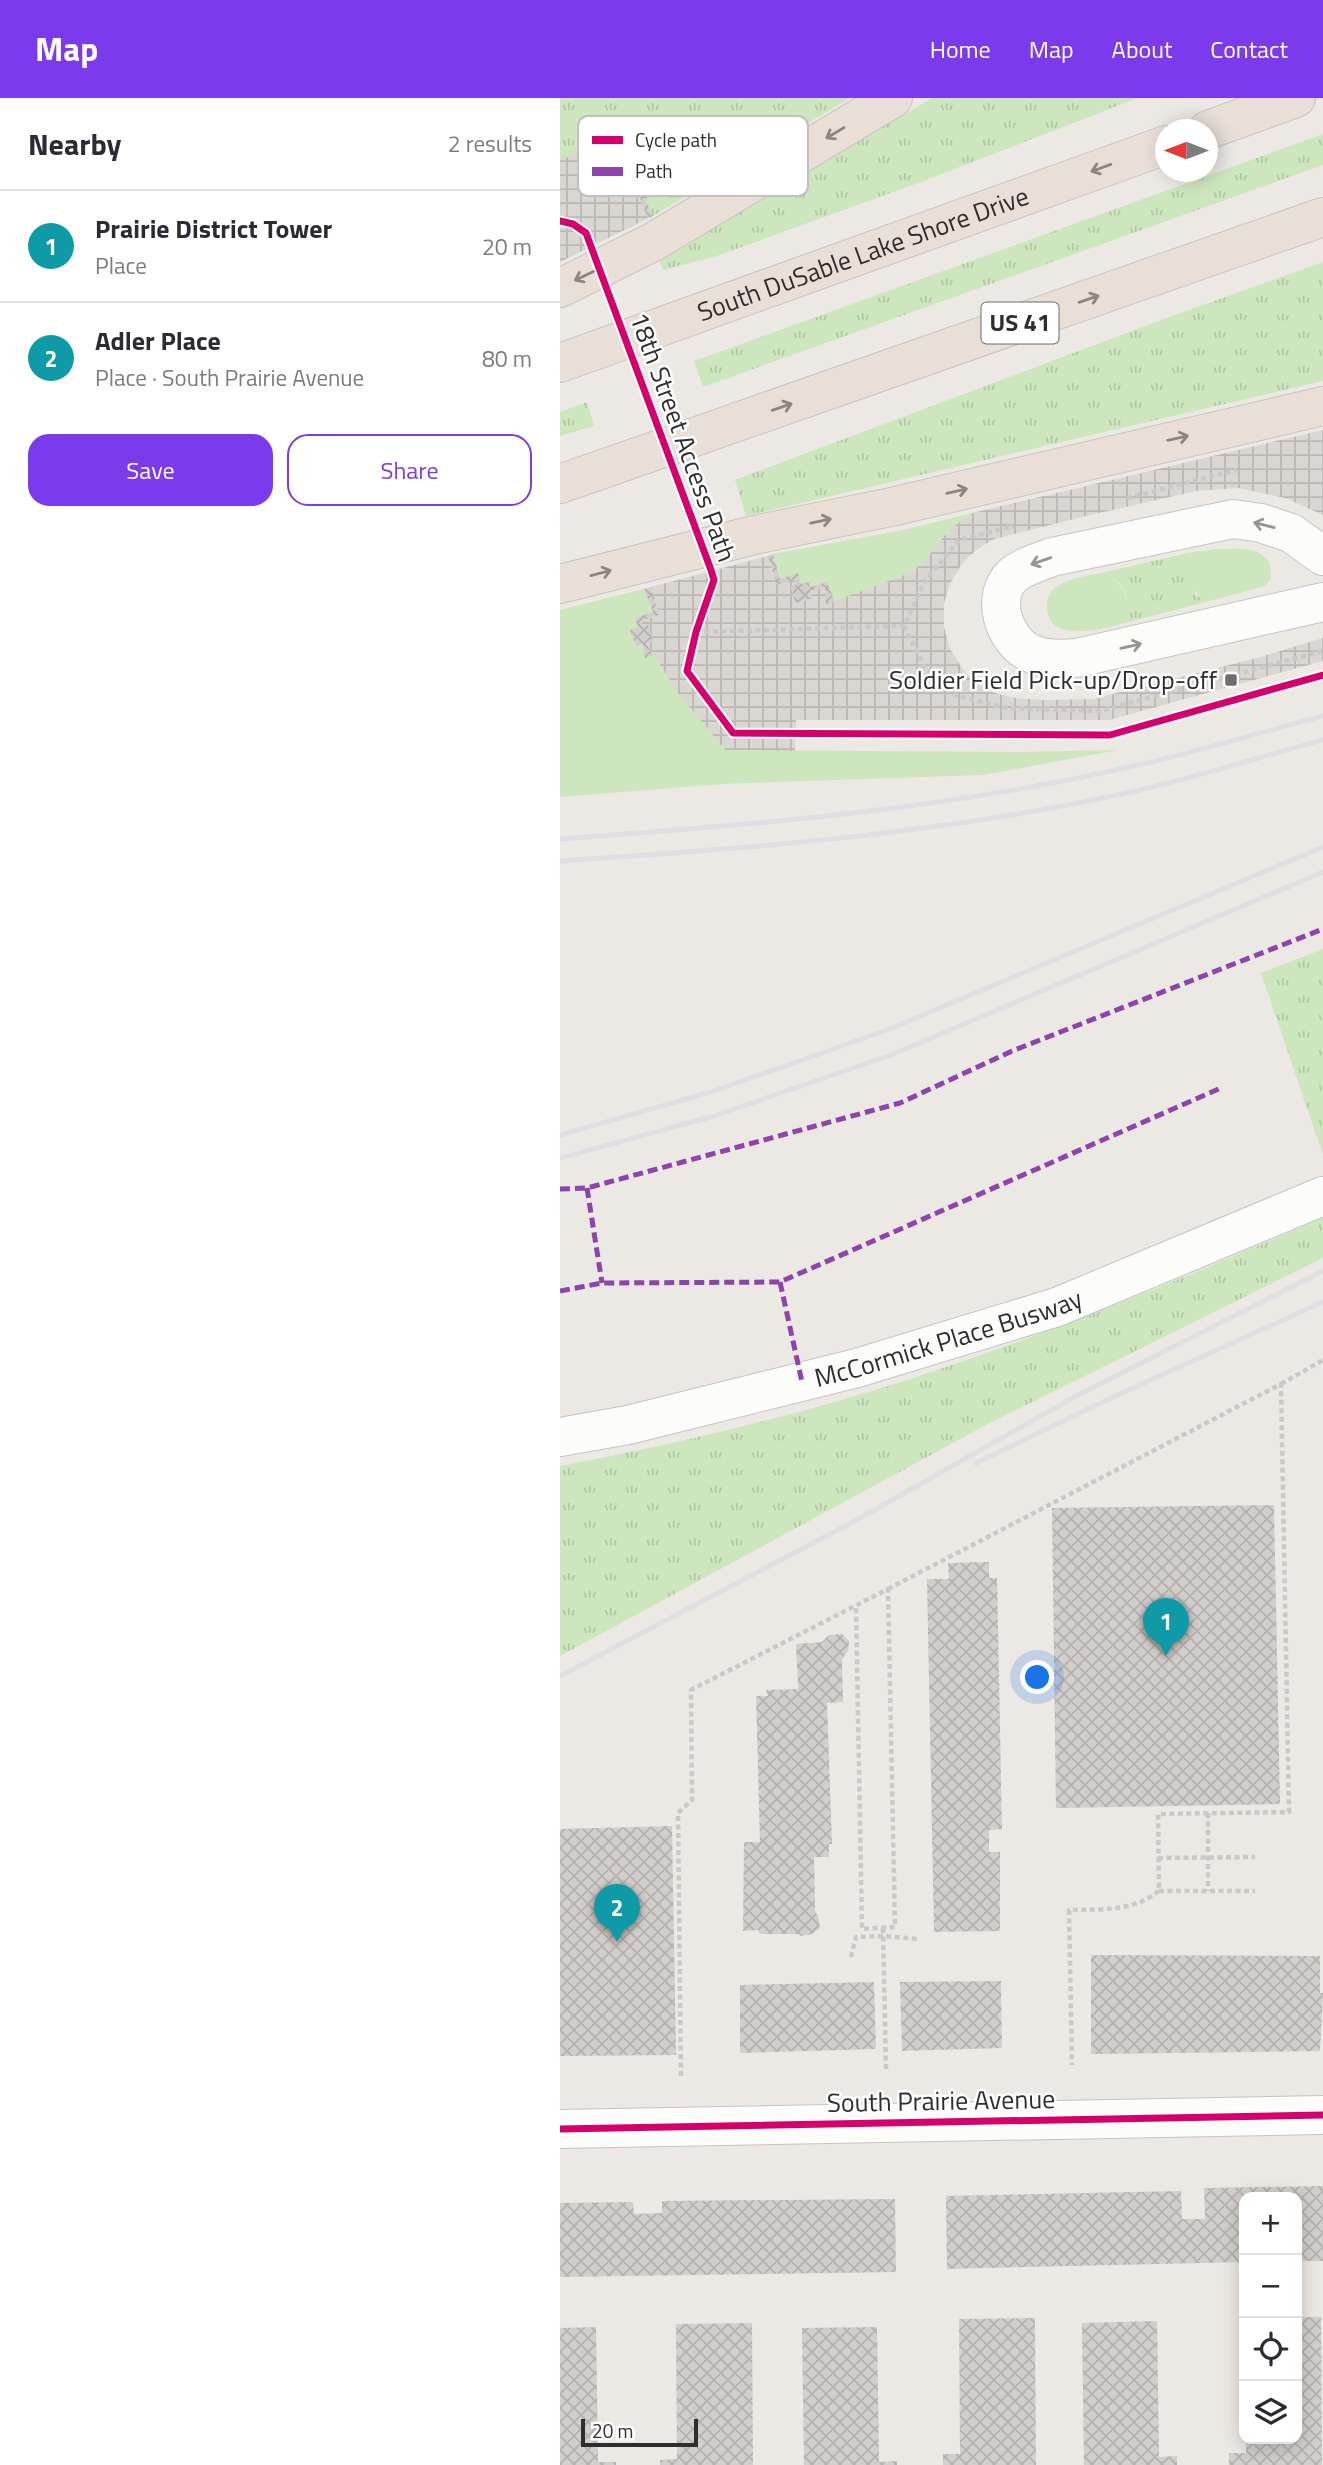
<!DOCTYPE html>
<html lang="en">
<head>
<meta charset="utf-8">
<style>
	:root { --surface:#fff; --page:#f2f2f3; --text:#2b2b33; --muted:#7c7c81; --line:#e1e1e2; --accent:#7c3aed }
	body { margin:0; font-family:"Titillium Web",sans-serif; background:var(--page); color:var(--text) }
	.controls { position:absolute; right:21px; bottom:21px; display:grid; overflow:hidden; border-radius:14px; box-shadow:0 4px 18px #0003 }
	.controls button { width:63px; height:63px; display:grid; place-items:center; padding:0; border:0; border-bottom:2px solid var(--line); background:var(--surface); color:var(--text); font:35px sans-serif }
	.compass { position:absolute; left:595px; top:21px; width:63px; height:63px; border-radius:50%; background:var(--surface); box-shadow:0 4px 18px #0003; rotate:270deg }
	.scale { position:absolute; left:21px; bottom:18px; width:117px; box-sizing:border-box; padding-left:7px; border:4px solid #2e2e2e; border-top:0; font-size:19px; line-height:24px; white-space:nowrap; color:#2e2e2e; -webkit-text-stroke:5px #fff; paint-order:stroke }
	.you { position:absolute; left:478px; top:1580px; width:24px; height:24px; margin:-18px; border:5px solid #fff; border-radius:50%; background:#1a73e8; box-shadow:0 0 0 10px #1a73e833 }
	.badge { display:grid; place-items:center; width:46px; height:46px; border-radius:50%; background:var(--accent); color:#fff; font-size:23px; font-weight:700 }
	.pin { position:absolute; translate:-50% -58px; filter:drop-shadow(0 2px 4px #0008) }
	.pin::after { content:''; position:absolute; top:37px; width:24px; height:21px; background:inherit; clip-path:polygon(0 0,100% 0,50% 100%) }
	.list { margin:0; padding:0; list-style:none }
	h2 { display:flex; justify-content:space-between; align-items:center; height:91px; margin:0; padding:0 28px; font-size:30px }
	h2 small { font-size:23px; font-weight:400; color:var(--muted) }
	.list li { display:grid; grid-template-columns:46px 1fr auto; gap:21px; align-items:center; box-sizing:border-box; height:112px; padding:0 28px; border-top:2px solid var(--line) }
	.list b { display:block; font-size:26px; white-space:nowrap }
	.list p { margin:0; font-size:23px; white-space:nowrap; color:var(--muted) }
	.list em { font-size:23px; font-style:normal; color:var(--muted) }
	.actions { display:flex; gap:14px; padding:21px 28px }
	.actions a { flex:1; padding:16px 0; border:2px solid var(--accent); border-radius:21px; text-align:center; font-size:24px; color:var(--accent) }
	.actions .main { background:var(--accent); color:#fff }
	.icon { flex:none; width:38px; height:38px; fill:none; stroke:currentColor; stroke-width:2; stroke-linecap:round; stroke-linejoin:round }
	.map { position:relative; flex:none; width:763px; height:2367px; overflow:hidden }
	header { display:flex; align-items:center; gap:42px; box-sizing:border-box; height:98px; padding:0 35px; background:var(--accent); color:#fff }
	header strong { font-size:33px }
	nav { display:flex; gap:38px; margin-inline-start:auto; font-size:24px }
	main { display:flex }
	aside { flex:1; background:var(--surface) }
	.map>svg:first-child { display:block }
</style>
</head>
<body>
<header>
<strong>Map</strong>
<nav><a>Home</a><a>Map</a><a>About</a><a>Contact</a></nav>
</header>
<main>
<aside>
<h2>Nearby<small>2 results</small></h2>
<ul class="list">
<li><span class="badge" style="background:#0f9aa8">1</span><div><b>Prairie District Tower</b><p>Place</p></div><em>20 m</em></li>
<li><span class="badge" style="background:#0f9aa8">2</span><div><b>Adler Place</b><p>Place · South Prairie Avenue</p></div><em>80 m</em></li>
</ul>
<div class="actions"><a class="main">Save</a><a>Share</a></div>
</aside>
<div class="map">
<svg width="763" height="2367" viewBox="0 0 763 2367">
	<defs>
		<pattern id="grass-tufts" width="24" height="20" patternUnits="userSpaceOnUse" patternTransform="scale(1.75)"><rect width="24" height="20" fill="#cee6be"/><path d="M3 7l-1-3M5 7V3M7 7l1-3M15 17l-1-3M17 17v-4M19 17l1-3" fill="none" stroke="#b1c6a4"/></pattern>
		<pattern id="plaza-grid" width="8" height="8" patternUnits="userSpaceOnUse" patternTransform="scale(1.75)"><rect width="8" height="8" fill="#dad6d2"/><path d="M0 4h8M4 0v8" fill="none" stroke="#bbb8b5"/></pattern>
		<pattern id="building-cross-hatch" width="8" height="8" patternUnits="userSpaceOnUse" patternTransform="scale(1.75)"><rect width="8" height="8" fill="#d1cecb"/><path d="M0 0l8 8M0 8l8-8" fill="none" stroke="#b4b1af"/></pattern>
	</defs>
	<rect width="100%" height="100%" fill="#ece8e4"/>
	<!-- grass -->
	<path fill="url(#grass-tufts)" d="M0,0H290L93,118L0,164Z
		M372,0H578L361,84L154,159L103,172L99,162Z
		M763,36V67L143,289L134,263Z
		M763,164V283L186,418L175,382L601,222Z
		M27,304L34,328L0,338V314Z
		M632,454L629,461L635,496L646,504L557,527C575,507 568,487 545,474Z
		M763,851V1057L701,875Z
		M763,1120V1160L428,1326L0,1558V1368C138,1342 277,1308 409,1261C529,1220 646,1170 763,1120Z"/>
	<!-- garden -->
	<path fill="#cee6be" d="M412,415L389,432L365,462L352,474L275,504L267,484L250,489L249,484L241,486L238,476L220,481L213,456L348,431Z
		M656,451C682,451 713,446 711,481L705,488L646,504C629,491 623,474 632,454Z
		M545,474C562,484 581,513 557,527C553,529 545,530 541,531C522,534 489,538 487,511C484,481 524,479 545,474Z
		M84,491L93,514L75,520C97,572 130,609 165,652L460,654L558,652L423,677L162,686L0,699V512Z"/>
	<!-- plaza -->
	<path fill="url(#plaza-grid)" d="M29,50L106,53L115,67L102,72L99,66L83,73L88,89L94,87L96,92L79,98L88,120L0,164V62Z
		M763,332V417L725,400L678,390L636,393L526,418L434,441L416,452L401,467L390,486L384,505V529L390,551L402,570L415,585L432,594L454,600L486,602L533,601L697,560L763,540V563L549,622H236L235,653L165,652L118,595L86,545L93,543L88,527L82,528L81,523L99,517L91,489L208,458L217,486L235,481L236,487L231,488L235,505L253,500L250,493L265,489L267,506L352,474L365,462L389,432L412,415Z"/>
	<!-- building -->
	<path fill="url(#building-cross-hatch)" d="M115,50L120,70L104,76L106,81L99,84L103,94L85,101L93,118L88,120L79,98L96,92L94,87L89,89L83,72L99,66L102,72L115,67L106,53Z
		M213,456L220,481L238,475L241,486L249,484L250,489L267,484L275,504L266,506L265,489L250,493L253,500L235,505L231,488L236,487L235,481L217,487L208,458Z
		M91,489L99,517L81,523L82,528L88,526L93,543L86,545L93,557L85,560L83,546L76,548L70,532L78,530L75,520L93,514L84,491Z
		M714,1407L720,1706L496,1710L492,1410Z
		M429,1464V1480H437L442,1731L429,1732V1754H440V1833L374,1834L367,1481H389L388,1465Z
		M282,1536L289,1543L288,1553L282,1561L283,1604L267,1605L272,1746H269V1759H254L255,1813L258,1818L260,1830L252,1836L241,1838L239,1836H200L198,1832L183,1833L184,1744H200L196,1598H208L206,1592L238,1591L236,1546L262,1544L269,1537Z
		M112,1728L116,1957L0,1958V1731Z
		M531,1857L760,1858V1895H763L760,1953L531,1956Z
		M441,1883L442,1950L342,1953L340,1884Z
		M314,1884L316,1951L180,1955V1887Z
		M763,2088V2163H737V2099H684V2164L387,2171L386,2098L621,2093L622,2121H645L644,2090Z
		M335,2101L336,2174L0,2179V2105L73,2104L74,2116L102,2115V2103Z
		M737,2219H761L762,2367H669V2355H686V2341H737Z
		M475,2220L476,2367H383V2356H400L399,2221Z
		M597,2223L599,2359L617,2358V2367H524L522,2225Z
		M192,2225L193,2367H100V2362L117,2361L116,2226Z
		M36,2229L38,2364H56V2367H0V2230Z
		M317,2229L319,2364L337,2363V2367H244L242,2230Z"/>
	<g fill="none" stroke-linecap="round" stroke-linejoin="round">
		<defs>
			<g id="minor">
				<path d="M763,458L731,435L701,425L673,421L492,459C479,464 464,468 453,477C430,498 443,542 470,555C485,562 501,561 517,560L763,504"/>
				<path id="s1" d="M0,1339L68,1327L297,1270L497,1209L763,1098"/>
				<path d="M0,2031L763,2017"/>
			</g>
			<g id="highway">
				<path d="M648,32L736,0"/>
				<path d="M0,190L93,144L333,0"/>
				<path id="s2" d="M0,265L606,47"/>
				<path d="M0,386L763,119"/>
				<path d="M0,486L194,437L331,409L763,308"/>
			</g>
		</defs>
		<!-- minor casing -->
		<use href="#minor" stroke="#c5c4c5" stroke-width="40"/>
		<!-- highway casing -->
		<use href="#highway" stroke="#c6c5c4" stroke-width="40"/>
		<!-- path -->
		<path stroke="#c9c9c8" stroke-width="4.5" stroke-dasharray="5 3.5" stroke-linecap="butt" d="M567,400L677,372
			M344,528L364,568L395,597L446,610L540,613L763,553
			M136,534L344,528L365,483L399,442L453,428
			M721,1286L763,1262
			M328,1491L721,1286L729,1714L598,1716L599,1793C573,1814 541,1811 509,1812L512,1967
			M648,1715V1793
			M598,1760L695,1759
			M599,1793H695
			M323,1830L326,1972
			M291,1859L296,1839L323,1838L358,1841
			M121,1978L118,1715L132,1702L131,1592L328,1491L335,1829L302,1831L296,1509"/>
		<!-- minor -->
		<use href="#minor" stroke="#fcfcfb" stroke-width="38"/>
		<!-- highway -->
		<use href="#highway" stroke="#eadfd6" stroke-width="38"/>
		<!-- rail -->
		<path stroke="#dfdfe1" stroke-width="5" d="M0,741C194,727 389,711 578,667C640,653 702,634 763,618
			M0,763C195,750 393,735 584,691C644,677 703,658 763,642
			M0,1037L151,994L327,932L763,749
			M0,1060L154,1018L331,957L763,774
			M416,1365L551,1300L763,1204
			M0,1578L293,1424L518,1297L763,1173"/>
		<!-- quiet -->
		<path stroke="#8e44ad" stroke-width="5" stroke-dasharray="10 5" stroke-linecap="butt" d="M27,1090L42,1185
			M0,1091L27,1090L340,1005L452,953L763,831
			M220,1184L242,1284
			M0,1193L42,1185L220,1184L663,989"/>
		<defs>
			<path id="cycleway" d="M0,123L13,126L26,135L151,472L154,482L136,534L127,573L173,635L550,637L763,577
				M0,2031L763,2017"/>
		</defs>
		<!-- cycleway casing -->
		<use href="#cycleway" stroke="#fff" stroke-width="11"/>
		<!-- cycleway -->
		<use href="#cycleway" stroke="#d6006c" stroke-width="7"/>
	</g>
	<!-- one-way arrows -->
	<defs><path id="oneway-shaft" d="M-6 0H5M1.5-3L5.5 0L1.5 3" fill="none" stroke-width="1.6" stroke-linecap="round" stroke-linejoin="round" transform="scale(1.75)"/></defs>
	<g stroke="#8c8682">
		<use href="#oneway-shaft" transform="translate(275 35) rotate(149)"/>
		<use href="#oneway-shaft" transform="translate(541 70) rotate(160)"/>
		<use href="#oneway-shaft" transform="translate(24 178) rotate(154)"/>
		<use href="#oneway-shaft" transform="translate(529 201) rotate(-19)"/>
		<use href="#oneway-shaft" transform="translate(222 309) rotate(-19)"/>
		<use href="#oneway-shaft" transform="translate(618 340) rotate(-13)"/>
		<use href="#oneway-shaft" transform="translate(397 393) rotate(-13)"/>
		<use href="#oneway-shaft" transform="translate(261 423) rotate(-12)"/>
		<use href="#oneway-shaft" transform="translate(41 475) rotate(-15)"/>
	</g>
	<g stroke="#959594">
		<use href="#oneway-shaft" transform="translate(704 427) rotate(-166)"/>
		<use href="#oneway-shaft" transform="translate(481 463) rotate(161)"/>
		<use href="#oneway-shaft" transform="translate(571 548) rotate(-13)"/>
	</g>
	<!-- markers -->
	<rect fill="#706f6e" stroke="#fff" stroke-width="2.5" x="664" y="575" width="14" height="14" rx="3.5"/>
	<g text-anchor="middle" stroke-width="5" stroke-linejoin="round" paint-order="stroke">
		<!-- shield labels -->
		<rect fill="#fff" stroke="#6d6d6d" stroke-width="2" x="421.5" y="204.5" width="77" height="41" rx="5"/>
		<g font-size="24" font-weight="bold" fill="#2e2e2e">
			<text x="460" y="233">US 41</text>
		</g>
		<!-- street labels -->
		<g font-size="26" fill="#2e2e2e" stroke="#fff">
			<text dy="9" stroke="none"><textPath href="#s2" startOffset="322">South DuSable Lake Shore Drive</textPath></text>
			<text transform="translate(123 339) rotate(70)" y="9">18th Street Access Path</text>
			<text dy="9" stroke="none"><textPath href="#s1" startOffset="401">McCormick Place Busway</textPath></text>
			<text transform="translate(381 2003) rotate(-1)" y="9">South Prairie Avenue</text>
		</g>
		<!-- poi labels -->
		<g font-size="26" fill="#2e2e2e" stroke="#fff" text-anchor="end">
			<text x="657" y="591">Soldier Field Pick-up/Drop-off</text>
		</g>
	</g>
	<!-- legend -->
	<rect x="18" y="18" width="230" height="80" rx="10" fill="#fff" stroke="#c0c0c0" stroke-width="2"/>
	<rect x="32" y="38" width="31" height="8" fill="#d6006c"/>
	<rect x="32" y="69" width="31" height="9" fill="#8e44ad"/>
	<g font-size="19" fill="#2e2e2e">
		<text x="75" y="49">Cycle path</text>
		<text x="75" y="80">Path</text>
	</g>
</svg>
<div class="controls">
<button>+</button>
<button>−</button>
<button><svg class="icon" aria-label="locate" viewBox="0 0 24 24"><circle cx="12" cy="12" r="6"/><path d="M12 2v4M12 18v4M2 12h4M18 12h4"/></svg></button>
<button><svg class="icon" aria-label="layers" viewBox="0 0 24 24"><path d="M12 4l9 5-9 5-9-5zM3 14l9 5 9-5"/></svg></button>
</div>
<svg class="compass" viewBox="-18 -18 36 36"><path d="M0-13l5 13h-10z" fill="#e53935"/><path d="M0 13l5-13h-10z" fill="#7c7c81"/></svg>
<div class="scale">20 m</div>
<div class="you"></div>
<div class="pin badge" style="left:606px;top:1558px;background:#0f9aa8">1</div>
<div class="pin badge" style="left:57px;top:1844px;background:#0f9aa8">2</div>
</div>
</main>
</body>
</html>
